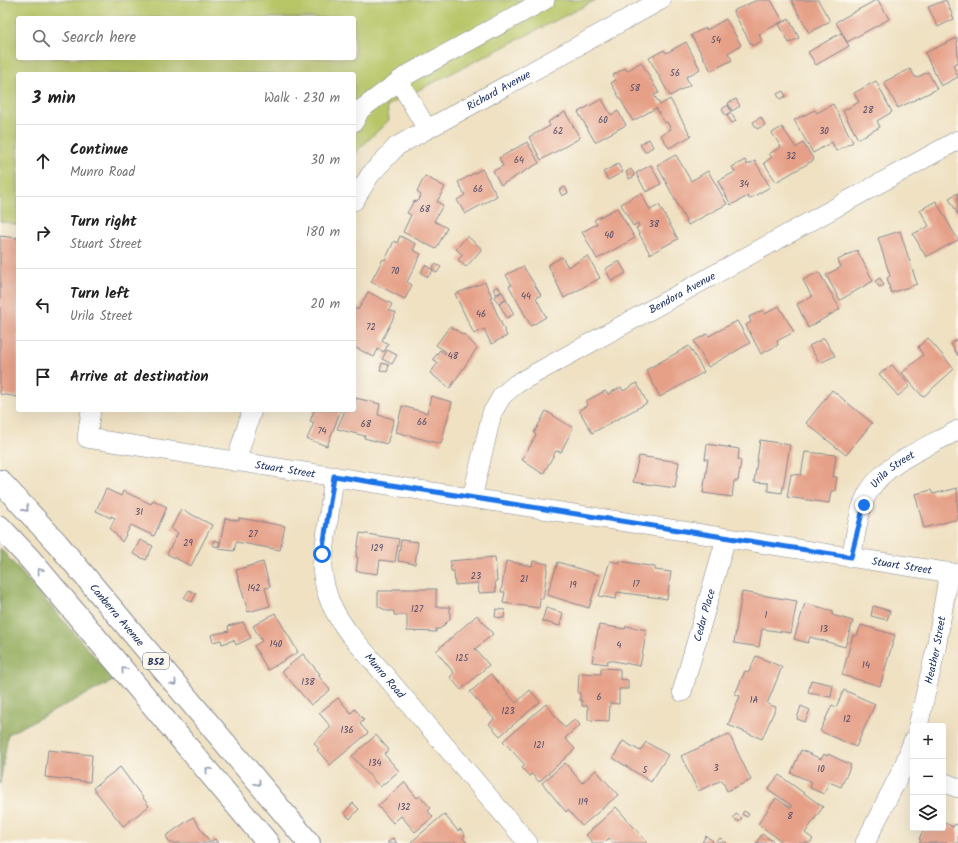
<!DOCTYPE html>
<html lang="en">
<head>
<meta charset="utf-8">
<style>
	:root { --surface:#fff; --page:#f6f6f6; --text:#222; --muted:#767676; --line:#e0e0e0 }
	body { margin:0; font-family:Kalam,sans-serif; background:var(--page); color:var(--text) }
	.controls { position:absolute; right:12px; bottom:12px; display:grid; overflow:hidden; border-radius:4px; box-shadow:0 4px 16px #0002 }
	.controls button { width:36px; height:36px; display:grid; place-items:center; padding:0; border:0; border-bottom:1px solid var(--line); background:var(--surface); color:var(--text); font:20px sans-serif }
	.stop { position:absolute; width:12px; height:12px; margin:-9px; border:3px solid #1a73e8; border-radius:50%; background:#fff }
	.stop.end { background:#1a73e8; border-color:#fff; box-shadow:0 1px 4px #0008 }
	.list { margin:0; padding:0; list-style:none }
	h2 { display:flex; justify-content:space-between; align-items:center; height:52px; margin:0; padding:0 16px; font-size:17px }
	h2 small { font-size:13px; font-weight:400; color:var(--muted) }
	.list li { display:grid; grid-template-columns:26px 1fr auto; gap:12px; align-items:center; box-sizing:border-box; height:72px; padding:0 16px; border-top:1px solid var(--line) }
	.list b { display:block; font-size:15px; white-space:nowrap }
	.list p { margin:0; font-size:13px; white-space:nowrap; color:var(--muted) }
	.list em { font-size:13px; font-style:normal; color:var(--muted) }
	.icon { flex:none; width:22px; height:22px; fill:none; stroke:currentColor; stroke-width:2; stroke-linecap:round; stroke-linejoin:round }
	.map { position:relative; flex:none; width:958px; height:843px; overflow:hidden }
	.search { position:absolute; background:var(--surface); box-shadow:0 4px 16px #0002; left:16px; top:16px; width:340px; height:44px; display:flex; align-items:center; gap:10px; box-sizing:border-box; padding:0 14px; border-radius:4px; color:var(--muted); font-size:15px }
	.panel { position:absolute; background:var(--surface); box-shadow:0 4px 16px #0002; left:16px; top:72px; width:340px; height:340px; border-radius:4px }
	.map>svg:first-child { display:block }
</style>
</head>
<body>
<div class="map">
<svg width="958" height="843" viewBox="0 0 958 843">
	<rect width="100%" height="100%" fill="#fbf7ec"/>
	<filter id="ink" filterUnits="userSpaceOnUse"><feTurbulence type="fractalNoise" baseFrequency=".025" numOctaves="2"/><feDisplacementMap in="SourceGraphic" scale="8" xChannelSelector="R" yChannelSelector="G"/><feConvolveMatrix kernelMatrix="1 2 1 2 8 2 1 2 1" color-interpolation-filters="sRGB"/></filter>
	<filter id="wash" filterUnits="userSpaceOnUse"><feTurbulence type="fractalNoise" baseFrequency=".012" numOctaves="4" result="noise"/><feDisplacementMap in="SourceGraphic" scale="16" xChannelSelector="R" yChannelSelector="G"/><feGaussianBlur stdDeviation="0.9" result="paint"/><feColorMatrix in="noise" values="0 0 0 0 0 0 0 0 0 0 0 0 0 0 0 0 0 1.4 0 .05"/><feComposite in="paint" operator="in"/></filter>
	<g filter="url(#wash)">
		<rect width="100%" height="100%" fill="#efe1c2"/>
		<!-- green -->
		<path fill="#b8c668" stroke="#6a7a63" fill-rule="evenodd" d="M0,0H596L387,106L389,120L359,149L354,158V74H18V225L0,221ZM18,18H354V58H18Z"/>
		<!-- forest -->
		<path fill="#92ab5c" stroke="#566d5d" d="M0,548L115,680L8,734L0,784Z"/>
		<g id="blocks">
			<!-- building -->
			<path fill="#e6a088" d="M757,0H771L783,21L759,34L762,41L752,46L733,11Z
				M791,0H818L830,21L809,33Z
				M876,0H878L889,19L847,42L836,22Z
				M946,0L954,19L938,27L928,7Z
				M726,19L741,45L728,53L732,60L711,71L691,35L706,28L707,30Z
				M789,19L799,38L789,43L779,24Z
				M841,33L849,46L816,65L808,52Z
				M957,38L958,62L953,65L958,77L941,86L925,53Z
				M686,42L700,69L686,77L690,85L670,96L649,58L664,50L666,53Z
				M641,62L659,93L654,95L660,105L670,99L691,136L669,148L661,135L671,129L667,122L665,123L656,108L633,121L611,83L616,80L613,75L625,68L627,71Z
				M910,69L916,78L928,72L937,89L898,108L884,82Z
				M876,81L892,112L877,121L880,127L858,139L843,111L859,102L854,93Z
				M783,91L786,96L780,99L777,94Z
				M602,99L611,115L618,111L626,125L595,142L578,112Z
				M736,99L740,106L732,111L728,103Z
				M833,104L853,142L836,151L832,142L813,153L794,120L815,110L817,113Z
				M728,105L731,112L725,115L722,109Z
				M565,112L580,138L541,160L529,137L550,126L548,122Z
				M731,113L736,121L732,123L727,116Z
				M761,117L765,125L757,129L753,122Z
				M782,127L796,148L803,143L814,160L776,182L764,163L772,157L769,154L781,147L772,133Z
				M649,139L653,147L645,152L640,144Z
				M527,142L539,163L501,185L493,171L503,166L499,158Z
				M676,155L691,181L708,171L727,204L688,225L657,165Z
				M745,160L747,165L755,161L770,187L749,199L748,196L731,205L718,181L735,172L732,167Z
				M618,164L623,172L608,180L603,172Z
				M651,165L661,184L646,192L636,173Z
				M482,169L497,196L465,214L457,200L465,195L458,182Z
				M631,169L635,176L629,179L626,172Z
				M425,176L445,187L437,202L443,205L434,221L447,228L436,249L403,232L411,215L407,213L414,201L417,202L421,195L417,192Z
				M565,187L568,193L562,196L559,190Z
				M641,193L650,210L659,205L678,239L650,254L636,228L639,226L638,223L633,226L621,204Z
				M958,193V215L949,198Z
				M936,201L958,240L926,257L913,234L929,226L920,210Z
				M617,208L635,238L597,259L582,232L597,224L594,220Z
				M900,231L917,284L891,293L887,278L890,276L878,238Z
				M0,236L18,238V397L0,394Z
				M400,236L416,244L413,250L421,254L407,282L412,285L405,299L371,282L383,259L385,260L394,241L397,243Z
				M467,236L482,249L466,267L458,260L463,255L456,249Z
				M857,250L873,281L840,300L826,275L841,267L838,260Z
				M588,256L600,278L564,298L548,265L562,257L568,267Z
				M619,261L626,273L612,281L605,269Z
				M435,264L441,267L437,273L432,269Z
				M425,265L433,270L428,277L421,273Z
				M523,266L541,295L536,298L546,317L531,326L509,286L512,285L506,275Z
				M819,272L840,309L808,328L797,304L812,297L803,280Z
				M880,278L884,285L879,287L875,281Z
				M485,282L492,297L490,298L507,336L491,344L484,329L474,334L455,294Z
				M498,286L501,292L496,294L493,289Z
				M368,292L392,304L389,310L396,313L382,340L388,344L384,352L378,349L374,357L354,347V311L356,308L358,310Z
				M502,292L506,299L499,304L494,297Z
				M506,300L514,314L507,318L499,304Z
				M779,306L794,332L777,341L778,345L761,354L746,325L751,322L749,317L763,310L765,314Z
				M737,321L750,343L708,367L694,341L707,334L709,336Z
				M450,326L463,335L464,334L477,348L450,388L430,373L438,363L433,359L440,350L445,354L446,352L436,345Z
				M824,338L835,356L820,363L809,346Z
				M928,338L954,369L923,397L902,373L923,355L918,347Z
				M958,339V356L951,344Z
				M689,346L704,372L660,397L646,370Z
				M387,350L397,355L392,364L382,359Z
				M382,363L389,365L387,372L380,370Z
				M892,365L910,386L898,396L879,374Z
				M637,383L647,403L592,433L579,410L588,405L586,401L605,391L608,394L621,387L623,391Z
				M832,390L872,423L846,455L806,423Z
				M431,396L452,402L441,444L396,432L402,406L427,413Z
				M356,398L380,404L378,415L394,419L387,444L364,438L365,436L337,429L345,410H354Z
				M311,410H341L327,446L307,439L314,423L310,421L314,411Z
				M546,411L573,428L561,452L556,451L543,474L522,460L536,435L534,433Z
				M760,440L790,445L782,493L768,491V483L754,482Z
				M707,444L739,449L738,460L741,461L738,481H734L732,497L703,493L708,459H705Z
				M805,452L836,455L833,477H837L835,491H831L829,503L787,497L791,474L801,475Z
				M639,456L679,462L675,488L633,482Z
				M957,488L958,519L924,528L915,494L931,490L933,494Z
				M106,489L121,496L123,491L151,504L153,500L167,507L154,536L131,525L122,542L110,528L115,518L111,516V518L96,511Z
				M181,509L212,525L191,566L167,554L178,533L171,529Z
				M225,518L239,521V518L285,526L280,550L236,542L234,551L219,549Z
				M360,533L399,539L395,562L380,560L378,574L356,571L358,557H356Z
				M140,540L153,546L146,560L133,554Z
				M214,540L220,542L218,547L212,545Z
				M401,540L418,542L415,564L398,561Z
				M495,557L497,581H495L496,592L479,593L478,583L455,585L454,571H451L450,561Z
				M506,561L532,566L533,561L548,564L543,599L540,598L539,608L503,603L505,592H501Z
				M610,561L619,563L620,561L655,567V570L671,572L667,599L617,592L616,599L599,596Z
				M263,562L270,587L265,588L270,606L248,612L236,570Z
				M558,562L599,575L589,608L547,595Z
				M393,589H436V607H450V619L440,629H436V632L407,631V615H394V611H387L378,606V591H393Z
				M189,590L196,594L192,602L184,598Z
				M742,592L797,601L791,633L762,629L759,647L734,643Z
				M805,603L833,611L832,615L853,621L845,647L810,637L808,643L794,639Z
				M873,606L890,611L887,620L871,616Z
				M546,608L563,613L560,626L542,621Z
				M496,609L505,610L504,618L495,617Z
				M275,613L298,652L268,670L254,646L262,641L253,626Z
				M477,615L493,634L475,649L489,665L461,690L450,677L454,673L436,651Z
				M243,622L251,638L236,645L234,640L222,644L221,640L213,642L211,635L229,631L228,626Z
				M599,625L625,629L626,626L647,630L640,666L608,660L607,664L592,662Z
				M861,625L895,635L880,686L842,675L853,635L857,636Z
				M303,654L320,674L318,675L330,690L311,705L282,671Z
				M756,656L782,667L767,704L776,707L762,739L728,725L740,696L735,694L745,671L749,672Z
				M601,668L620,669V679L628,680V689H619V704L610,703L609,721L588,720V706H582V701L580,700V693H578L579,673L601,674Z
				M491,674L516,703L530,690L540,702L500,736L489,724L494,719L470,692Z
				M811,680L833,685L831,697L808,693Z
				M844,690L875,704L856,747L820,731L832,705L836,707Z
				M338,698L351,713L355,709L364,720L360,724L368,733L330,765L317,750L319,749L314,743L331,727L319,713Z
				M546,704L565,728L575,719L580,725L565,738L575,749L539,782L532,774L529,776L522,768L525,765L503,741Z
				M801,706L810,710L805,722L797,719Z
				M729,734L751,780L727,791L722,780L698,791L681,756Z
				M376,735L389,750L384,754L399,771L380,787L352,756Z
				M623,741L640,751L646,742L668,755L651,782L613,758Z
				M48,750L92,755L90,782L45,777Z
				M801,750L821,759L824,754L827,756L828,754L851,765L841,787L829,782L824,794L810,788L812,782L791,773Z
				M565,763L582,783L596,770L618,795L582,826L568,810L566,812L542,783Z
				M120,767L149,806L123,826L93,788Z
				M779,775L823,807L805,833L813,839L810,843H784L758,824L776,798L791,808L792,806L768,789Z
				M404,782L417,798L420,796L431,808L428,811L433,817L415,832L401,816L393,823L378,806Z
				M353,803L359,809L350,819L344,813Z
				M616,807L648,843H612L609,838L604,843H593L586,835Z
				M744,811L749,814L747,817L742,814Z
				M444,814L458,831L460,829L465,835L463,838L467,843H410Z
				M736,814L742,818L739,822L733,818Z
				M193,817L210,842L215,839L218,843H170L166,836Z
				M943,822L953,827L955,824L958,825V843H919L921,840L919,839L924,828H943Z
				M762,834L776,843H756Z
				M706,836L713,841L711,843L702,842Z
				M393,838L397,843H387Z
				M720,838L727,843H716Z"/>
		</g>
	</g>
	<g filter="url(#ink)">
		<use href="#blocks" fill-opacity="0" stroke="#858890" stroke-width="1"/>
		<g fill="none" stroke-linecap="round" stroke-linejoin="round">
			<defs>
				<g id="minor">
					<path d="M399,81L427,129"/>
					<path d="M354,122L360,110L407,75L545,0"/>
					<path id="s1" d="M354,201L370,175L397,146L661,0"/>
					<path id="s2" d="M91,410L87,438L958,574"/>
					<path d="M236,462L252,410"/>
					<path id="s3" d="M334,476L322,568C325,595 332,610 348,632L528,843"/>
					<path id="s4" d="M472,498L492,413L502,396L516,384L958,140"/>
					<path id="s5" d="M851,557C856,536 858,509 869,491C888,461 928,447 958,430"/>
					<path id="s6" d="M682,692L726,538"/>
					<path id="s7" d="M918,726L936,649L949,572"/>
					<path d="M943,782L958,788"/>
					<path d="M865,843L903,768L913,741"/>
				</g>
				<g id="highway">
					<path id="s8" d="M0,481L57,543L309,843"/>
					<path d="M0,527L30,559L268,843"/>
				</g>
			</defs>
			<!-- minor casing -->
			<use href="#minor" stroke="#858890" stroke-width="20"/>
			<!-- highway casing -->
			<use href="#highway" stroke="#858890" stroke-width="24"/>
			<!-- minor -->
			<use href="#minor" stroke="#fff" stroke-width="19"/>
			<!-- highway -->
			<use href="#highway" stroke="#fff" stroke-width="22"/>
		</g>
		<!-- one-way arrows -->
		<defs><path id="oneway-chevron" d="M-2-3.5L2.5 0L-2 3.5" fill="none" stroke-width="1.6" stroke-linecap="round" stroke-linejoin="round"/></defs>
		<g stroke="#8d97ae">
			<use href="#oneway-chevron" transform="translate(26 509) rotate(48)"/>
			<use href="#oneway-chevron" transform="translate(40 571) rotate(-130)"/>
			<use href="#oneway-chevron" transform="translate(124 670) rotate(-130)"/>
			<use href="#oneway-chevron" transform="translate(174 683) rotate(50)"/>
			<use href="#oneway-chevron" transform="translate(208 770) rotate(-130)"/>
			<use href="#oneway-chevron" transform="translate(258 783) rotate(50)"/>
		</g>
	</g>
	<g fill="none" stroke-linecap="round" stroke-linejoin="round" filter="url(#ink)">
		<!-- route -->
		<path stroke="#1a73e8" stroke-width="5" d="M322,554L334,476L851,557L864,505"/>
	</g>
	<g text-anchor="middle" stroke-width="4" stroke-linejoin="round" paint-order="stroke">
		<!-- number labels -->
		<g font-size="9" fill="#4e4b68">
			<text x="716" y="43">54</text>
			<text x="675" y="76">56</text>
			<text x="635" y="91">58</text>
			<text x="868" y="113">28</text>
			<text x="603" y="123">60</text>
			<text x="558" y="134">62</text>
			<text x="824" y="134">30</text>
			<text x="791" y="159">32</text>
			<text x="519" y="163">64</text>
			<text x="744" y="187">34</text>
			<text x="478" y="192">66</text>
			<text x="425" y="212">68</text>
			<text x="654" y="227">38</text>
			<text x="609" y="238">40</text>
			<text x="395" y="274">70</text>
			<text x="526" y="299">44</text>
			<text x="481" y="317">46</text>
			<text x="371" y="330">72</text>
			<text x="453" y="359">48</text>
			<text x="422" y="425">66</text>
			<text x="366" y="427">68</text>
			<text x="322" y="434">74</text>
			<text x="139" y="515">31</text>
			<text x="253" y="537">27</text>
			<text x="188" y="546">29</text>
			<text x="377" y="551">129</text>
			<text x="476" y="579">23</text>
			<text x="524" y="582">21</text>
			<text x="636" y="587">17</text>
			<text x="573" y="588">19</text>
			<text x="254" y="591">142</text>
			<text x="417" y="612">127</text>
			<text x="766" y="618">1</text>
			<text x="824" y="632">13</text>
			<text x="276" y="647">140</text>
			<text x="619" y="648">4</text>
			<text x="462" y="661">125</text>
			<text x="866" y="668">14</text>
			<text x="308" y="685">138</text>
			<text x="599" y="700">6</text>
			<text x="754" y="703">1A</text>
			<text x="508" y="714">123</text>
			<text x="847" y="722">12</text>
			<text x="347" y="733">136</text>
			<text x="539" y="748">121</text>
			<text x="375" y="766">134</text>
			<text x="716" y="771">3</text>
			<text x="821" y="772">10</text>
			<text x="645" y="773">5</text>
			<text x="583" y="805">119</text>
			<text x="404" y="810">132</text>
			<text x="790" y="819">8</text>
		</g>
		<!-- shield labels -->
		<rect fill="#fbf7ec" stroke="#5e6b89" stroke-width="1" x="143" y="653" width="26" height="16" rx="3"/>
		<g font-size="10" font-weight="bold" fill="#1b2f5e">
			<text x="156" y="665">B52</text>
		</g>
		<!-- street labels -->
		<g font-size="11" fill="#1b2f5e" stroke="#fbf7ec">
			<text dy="4" stroke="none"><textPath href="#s1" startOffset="186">Richard Avenue</textPath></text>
			<text dy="4" stroke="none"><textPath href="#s4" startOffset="315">Bendora Avenue</textPath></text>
			<text dy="4" stroke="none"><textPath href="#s2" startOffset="229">Stuart Street</textPath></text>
			<text dy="4" stroke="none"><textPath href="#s5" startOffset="101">Urila Street</textPath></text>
			<text dy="4" stroke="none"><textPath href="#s2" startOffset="853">Stuart Street</textPath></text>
			<text dy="4" stroke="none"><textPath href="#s8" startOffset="178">Canberra Avenue</textPath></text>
			<text dy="4" stroke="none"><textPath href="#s6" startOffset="80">Cedar Place</textPath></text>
			<text dy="4" stroke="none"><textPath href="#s7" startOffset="78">Heather Street</textPath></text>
			<text dy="4" stroke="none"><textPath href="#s3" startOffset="220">Munro Road</textPath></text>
		</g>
	</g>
</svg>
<div class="controls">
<button>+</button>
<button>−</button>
<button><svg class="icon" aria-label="layers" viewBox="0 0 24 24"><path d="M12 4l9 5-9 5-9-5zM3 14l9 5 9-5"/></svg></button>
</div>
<div class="stop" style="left:322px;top:554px"></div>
<div class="stop end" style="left:864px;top:505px"></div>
<div class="search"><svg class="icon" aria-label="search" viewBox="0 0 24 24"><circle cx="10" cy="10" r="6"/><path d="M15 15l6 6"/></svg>Search here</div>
<section class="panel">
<h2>3 min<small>Walk · 230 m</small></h2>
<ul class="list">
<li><svg class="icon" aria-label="ahead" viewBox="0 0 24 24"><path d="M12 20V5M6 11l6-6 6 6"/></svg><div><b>Continue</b><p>Munro Road</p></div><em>30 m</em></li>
<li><svg class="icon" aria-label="right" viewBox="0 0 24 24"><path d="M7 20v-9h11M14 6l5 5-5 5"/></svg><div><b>Turn right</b><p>Stuart Street</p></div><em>180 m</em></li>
<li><svg class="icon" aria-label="left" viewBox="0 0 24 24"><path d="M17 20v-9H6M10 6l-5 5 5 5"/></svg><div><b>Turn left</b><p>Urila Street</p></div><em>20 m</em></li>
<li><svg class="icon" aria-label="arrive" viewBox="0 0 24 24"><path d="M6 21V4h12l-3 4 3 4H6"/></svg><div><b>Arrive at destination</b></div></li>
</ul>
</section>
</div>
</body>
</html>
